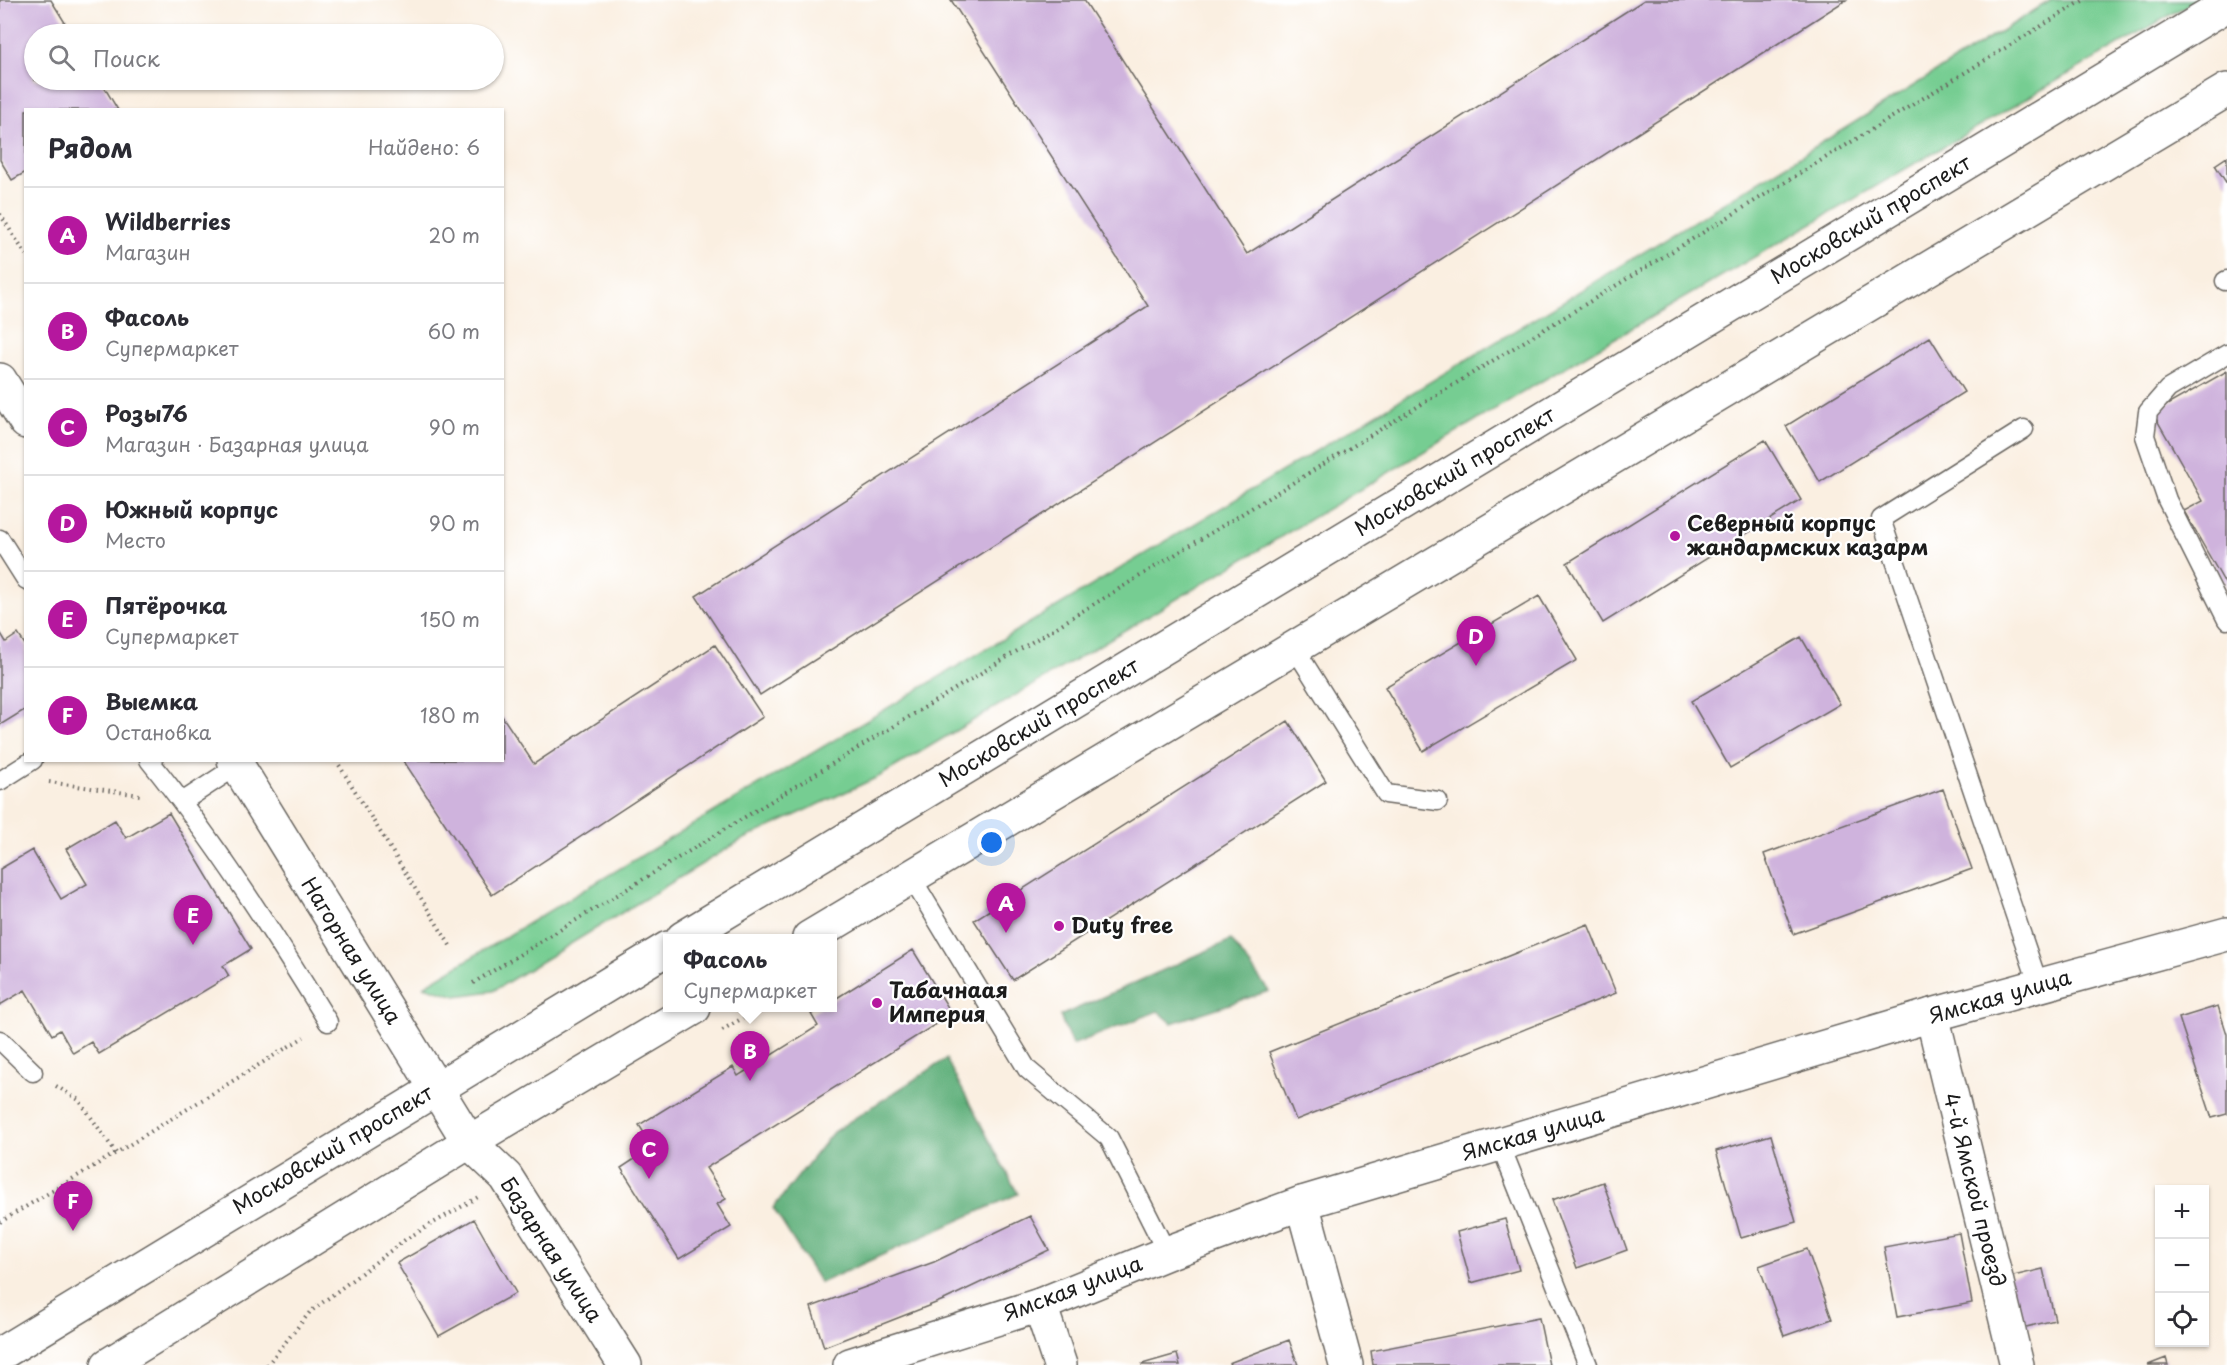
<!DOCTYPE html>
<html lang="ru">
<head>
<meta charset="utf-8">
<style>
	:root { --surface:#fff; --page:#f2f2f3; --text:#2b2b33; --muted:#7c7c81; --line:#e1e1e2; --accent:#b5179e }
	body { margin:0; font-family:"Playpen Sans",sans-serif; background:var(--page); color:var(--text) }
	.controls { position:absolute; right:18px; bottom:18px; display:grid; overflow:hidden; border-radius:0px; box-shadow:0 2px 4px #0004 }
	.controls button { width:54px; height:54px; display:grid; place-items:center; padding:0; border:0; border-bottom:2px solid var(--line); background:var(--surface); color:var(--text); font:30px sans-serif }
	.you { position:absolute; left:992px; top:843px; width:21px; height:21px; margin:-15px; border:4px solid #fff; border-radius:50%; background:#1a73e8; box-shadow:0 0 0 9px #1a73e833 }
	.badge { display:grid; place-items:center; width:39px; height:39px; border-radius:50%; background:var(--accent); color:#fff; font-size:20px; font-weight:700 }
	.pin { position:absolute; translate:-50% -50px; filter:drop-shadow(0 2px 3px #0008) }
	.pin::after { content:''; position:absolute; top:32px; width:21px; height:18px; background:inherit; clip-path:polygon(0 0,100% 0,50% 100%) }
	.popup { position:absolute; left:663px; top:934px; width:174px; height:78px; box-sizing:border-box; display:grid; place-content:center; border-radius:0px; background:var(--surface); filter:drop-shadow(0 2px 4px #0005); font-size:20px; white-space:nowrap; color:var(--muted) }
	.popup b { font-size:22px; color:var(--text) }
	.popup::after { content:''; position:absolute; left:50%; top:100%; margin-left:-12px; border:12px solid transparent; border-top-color:var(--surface) }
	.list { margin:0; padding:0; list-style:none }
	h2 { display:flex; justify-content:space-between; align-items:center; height:78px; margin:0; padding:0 24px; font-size:26px }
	h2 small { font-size:20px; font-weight:400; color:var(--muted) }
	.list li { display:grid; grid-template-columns:39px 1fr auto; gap:18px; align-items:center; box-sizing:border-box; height:96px; padding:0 24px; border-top:2px solid var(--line) }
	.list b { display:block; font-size:22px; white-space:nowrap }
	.list p { margin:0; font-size:20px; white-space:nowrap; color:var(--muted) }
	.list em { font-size:20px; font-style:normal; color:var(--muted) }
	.icon { flex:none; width:33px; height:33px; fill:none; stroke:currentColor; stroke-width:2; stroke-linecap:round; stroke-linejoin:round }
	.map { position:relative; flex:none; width:2227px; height:1365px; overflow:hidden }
	.search { position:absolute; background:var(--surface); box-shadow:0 2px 4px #0004; left:24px; top:24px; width:480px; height:66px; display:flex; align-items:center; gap:15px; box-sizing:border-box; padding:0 21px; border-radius:33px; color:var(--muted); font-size:22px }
	.panel { position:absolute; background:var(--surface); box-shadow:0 2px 4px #0004; left:24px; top:108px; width:480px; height:654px; border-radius:0px }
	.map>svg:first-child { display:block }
</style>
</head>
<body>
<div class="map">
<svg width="2227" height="1365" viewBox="0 0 2227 1365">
	<rect width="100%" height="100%" fill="#fff"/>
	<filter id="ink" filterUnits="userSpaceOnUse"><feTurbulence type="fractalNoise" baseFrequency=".0167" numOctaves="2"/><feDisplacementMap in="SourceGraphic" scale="12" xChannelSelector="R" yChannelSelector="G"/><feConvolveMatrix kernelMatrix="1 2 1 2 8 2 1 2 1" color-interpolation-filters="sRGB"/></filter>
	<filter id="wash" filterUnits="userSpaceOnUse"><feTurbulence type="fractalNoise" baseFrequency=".008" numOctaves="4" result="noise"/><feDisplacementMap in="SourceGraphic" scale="24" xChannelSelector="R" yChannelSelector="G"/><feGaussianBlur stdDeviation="1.35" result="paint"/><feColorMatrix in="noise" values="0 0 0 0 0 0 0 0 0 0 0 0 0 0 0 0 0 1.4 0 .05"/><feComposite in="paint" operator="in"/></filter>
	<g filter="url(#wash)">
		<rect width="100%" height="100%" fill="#faefe1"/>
		<!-- green -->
		<path fill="#76cd92" stroke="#497457" stroke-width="1.5" d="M2051,0H2196L1574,362L880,776L740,841L493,991L456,996L424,986C967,659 1514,337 2051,0Z"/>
		<!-- forest -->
		<path fill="#60b07c" stroke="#3e664c" stroke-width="1.5" d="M1231,940L1269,991L1172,1023L1158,1011L1072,1045L1060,1016Z
			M946,1059L1018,1194L820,1283L773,1208L833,1132Z"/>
		<g id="blocks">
			<!-- building -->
			<path fill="#cfb3dd" d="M0,0H51L72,34H34V80H100L118,110H26V172L12,180L0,160Z
				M951,0H1084L1247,254L1644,0H1846L760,695L696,596L1148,306Z
				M2227,157V184L2215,165Z
				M1930,337L1964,392L1820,482L1786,426Z
				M2227,371V587L2184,511L2203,501L2153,413Z
				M1765,440L1801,500L1603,623L1567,563Z
				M1539,596L1577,660L1423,751L1385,687Z
				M0,632L6,642L18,634L26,646V709L0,725Z
				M1801,637L1840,704L1730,768L1691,701Z
				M715,645L763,717L492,895L403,760H502V716L534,764Z
				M1288,721L1326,781L1013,980L974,920Z
				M1943,789L1972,869L1793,934L1764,854Z
				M169,813L251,949L223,966L229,976L99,1054L91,1042L73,1053L60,1030L52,1035L25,990L0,1005V869L32,850L61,899L87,884L66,849L115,820L126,838Z
				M1588,924L1616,993L1296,1120L1269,1052Z
				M913,950L952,1014L706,1168L726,1199L717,1204L731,1227L679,1259L621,1168L653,1147L639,1125L733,1067L738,1076L818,1026L811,1014L821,1008H832V1001Z
				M2218,1006L2227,1034V1114L2212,1118L2179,1018Z
				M1771,1135L1796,1222L1741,1238L1716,1151Z
				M1603,1182L1627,1250L1577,1268L1552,1200Z
				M1030,1216L1049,1250L946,1299L824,1347L811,1307L934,1262Z
				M474,1219L516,1293L439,1336L397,1263Z
				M1505,1219L1519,1270L1471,1283L1457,1232Z
				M1959,1233L1972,1303L1897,1317L1884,1247Z
				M1807,1249L1832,1319L1784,1336L1759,1266Z
				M2043,1269L2055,1320L2022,1328L2009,1277Z
				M1539,1318L1549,1365H1373L1371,1351Z
				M1289,1340L1298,1365H1230L1229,1363Z
				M1177,1354L1180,1365H1142V1364Z
				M2166,1358L2168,1365H2148Z"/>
		</g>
	</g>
	<g filter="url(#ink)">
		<use href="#blocks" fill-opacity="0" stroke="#6a6661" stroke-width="1.5"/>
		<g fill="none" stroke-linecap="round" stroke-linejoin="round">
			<defs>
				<path id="lane" d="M2225,281L2227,280
					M2227,354L2168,389L2148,412L2145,436L2167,500L2227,620
					M2024,429L1881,519L2039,986
					M0,539L26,580
					M1294,647L1386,794L1438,801
					M149,760C215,842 273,932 328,1022
					M0,781L33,760
					M182,802L237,766
					M911,877L1027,1069L1109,1138L1167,1253
					M0,1040L33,1072
					M1500,1144L1588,1365"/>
				<path id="street" d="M1932,1015L2017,1365
					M1302,1203L1346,1365
					M1040,1305L1060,1365"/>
				<path id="secondary" d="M0,380L26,422
					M234,760L469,1142L506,1177L625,1365
					M850,1365L1040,1305L1167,1253L1302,1203L1932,1015L2227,934"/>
				<path id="primary" d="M683,938L2227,5
					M809,938L2227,90
					M0,1354L668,948
					M108,1365L469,1142L694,1008"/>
			</defs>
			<!-- lane casing -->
			<use href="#lane" stroke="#6a6661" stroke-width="21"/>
			<!-- street casing -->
			<use href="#street" stroke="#6a6661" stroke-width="36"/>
			<!-- secondary casing -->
			<use href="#secondary" stroke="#6a6661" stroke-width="36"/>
			<!-- primary casing -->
			<use href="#primary" stroke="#6a6661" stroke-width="36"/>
			<!-- path -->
			<path stroke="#6a6661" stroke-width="4" stroke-dasharray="1.5 4.5" stroke-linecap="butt" d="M0,214L26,255
				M336,760L451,947
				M49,782L140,795
				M473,983L2084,0
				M722,1030L760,1008
				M56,1086L79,1100L116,1153L304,1037
				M0,1222L116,1153
				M267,1365L310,1312L406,1239L478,1197"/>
			<!-- lane -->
			<use href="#lane" stroke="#fff" stroke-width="18"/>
			<!-- street -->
			<use href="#street" stroke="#fff" stroke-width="33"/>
			<!-- secondary -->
			<use href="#secondary" stroke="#fff" stroke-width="33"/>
			<!-- primary -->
			<use href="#primary" stroke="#fff" stroke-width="33"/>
		</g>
	</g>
	<!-- markers -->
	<g fill="#b5179e" stroke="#fff" stroke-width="2">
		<circle cx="1675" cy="536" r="6"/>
		<circle cx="1059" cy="926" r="6"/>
		<circle cx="877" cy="1003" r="6"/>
	</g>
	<g text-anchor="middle" stroke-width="4.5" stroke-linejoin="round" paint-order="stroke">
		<!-- street labels -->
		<g font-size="21" fill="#1c1c1c" stroke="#fff">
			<text transform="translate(1871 220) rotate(-31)" y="7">Московский проспект</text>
			<text transform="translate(1455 472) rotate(-31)" y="7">Московский проспект</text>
			<text transform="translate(1039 723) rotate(-31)" y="7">Московский проспект</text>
			<text transform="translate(351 951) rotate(58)" y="7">Нагорная улица</text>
			<text transform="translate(2000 997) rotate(-16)" y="7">Ямская улица</text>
			<text transform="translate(1533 1134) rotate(-16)" y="7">Ямская улица</text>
			<text transform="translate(333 1150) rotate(-31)" y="7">Московский проспект</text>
			<text transform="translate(1974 1190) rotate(76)" y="7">4-й Ямской проезд</text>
			<text transform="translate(551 1250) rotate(57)" y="7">Базарная улица</text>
			<text transform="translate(1073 1289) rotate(-21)" y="7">Ямская улица</text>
		</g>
		<!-- poi labels -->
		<g font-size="21" font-weight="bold" fill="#1c1c1c" stroke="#fff" text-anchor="start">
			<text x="1687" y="531">Северный корпус<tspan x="1687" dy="24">жандармских казарм</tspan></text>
			<text x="1071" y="933">Duty free</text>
			<text x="889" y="998">Табачнаая<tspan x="889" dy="24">Империя</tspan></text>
		</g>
	</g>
</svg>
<div class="controls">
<button>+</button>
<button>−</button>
<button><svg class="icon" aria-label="locate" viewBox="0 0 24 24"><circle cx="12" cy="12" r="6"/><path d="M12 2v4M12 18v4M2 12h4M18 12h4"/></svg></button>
</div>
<div class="you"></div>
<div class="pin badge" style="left:1006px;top:933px">A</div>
<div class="pin badge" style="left:750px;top:1081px">B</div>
<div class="popup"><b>Фасоль</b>Супермаркет</div>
<div class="pin badge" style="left:649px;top:1179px">C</div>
<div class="pin badge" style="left:1476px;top:666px">D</div>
<div class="pin badge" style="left:193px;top:945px">E</div>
<div class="pin badge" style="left:73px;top:1231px">F</div>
<div class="search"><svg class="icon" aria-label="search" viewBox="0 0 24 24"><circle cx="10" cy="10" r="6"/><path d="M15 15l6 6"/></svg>Поиск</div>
<section class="panel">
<h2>Рядом<small>Найдено: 6</small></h2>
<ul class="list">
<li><span class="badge">A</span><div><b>Wildberries</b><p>Магазин</p></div><em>20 m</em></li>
<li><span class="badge">B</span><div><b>Фасоль</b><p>Супермаркет</p></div><em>60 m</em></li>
<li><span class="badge">C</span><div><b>Розы76</b><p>Магазин · Базарная улица</p></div><em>90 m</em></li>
<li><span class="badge">D</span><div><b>Южный корпус</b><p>Место</p></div><em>90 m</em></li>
<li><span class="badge">E</span><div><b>Пятёрочка</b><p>Супермаркет</p></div><em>150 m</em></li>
<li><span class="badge">F</span><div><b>Выемка</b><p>Остановка</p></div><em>180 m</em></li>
</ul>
</section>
</div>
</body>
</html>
